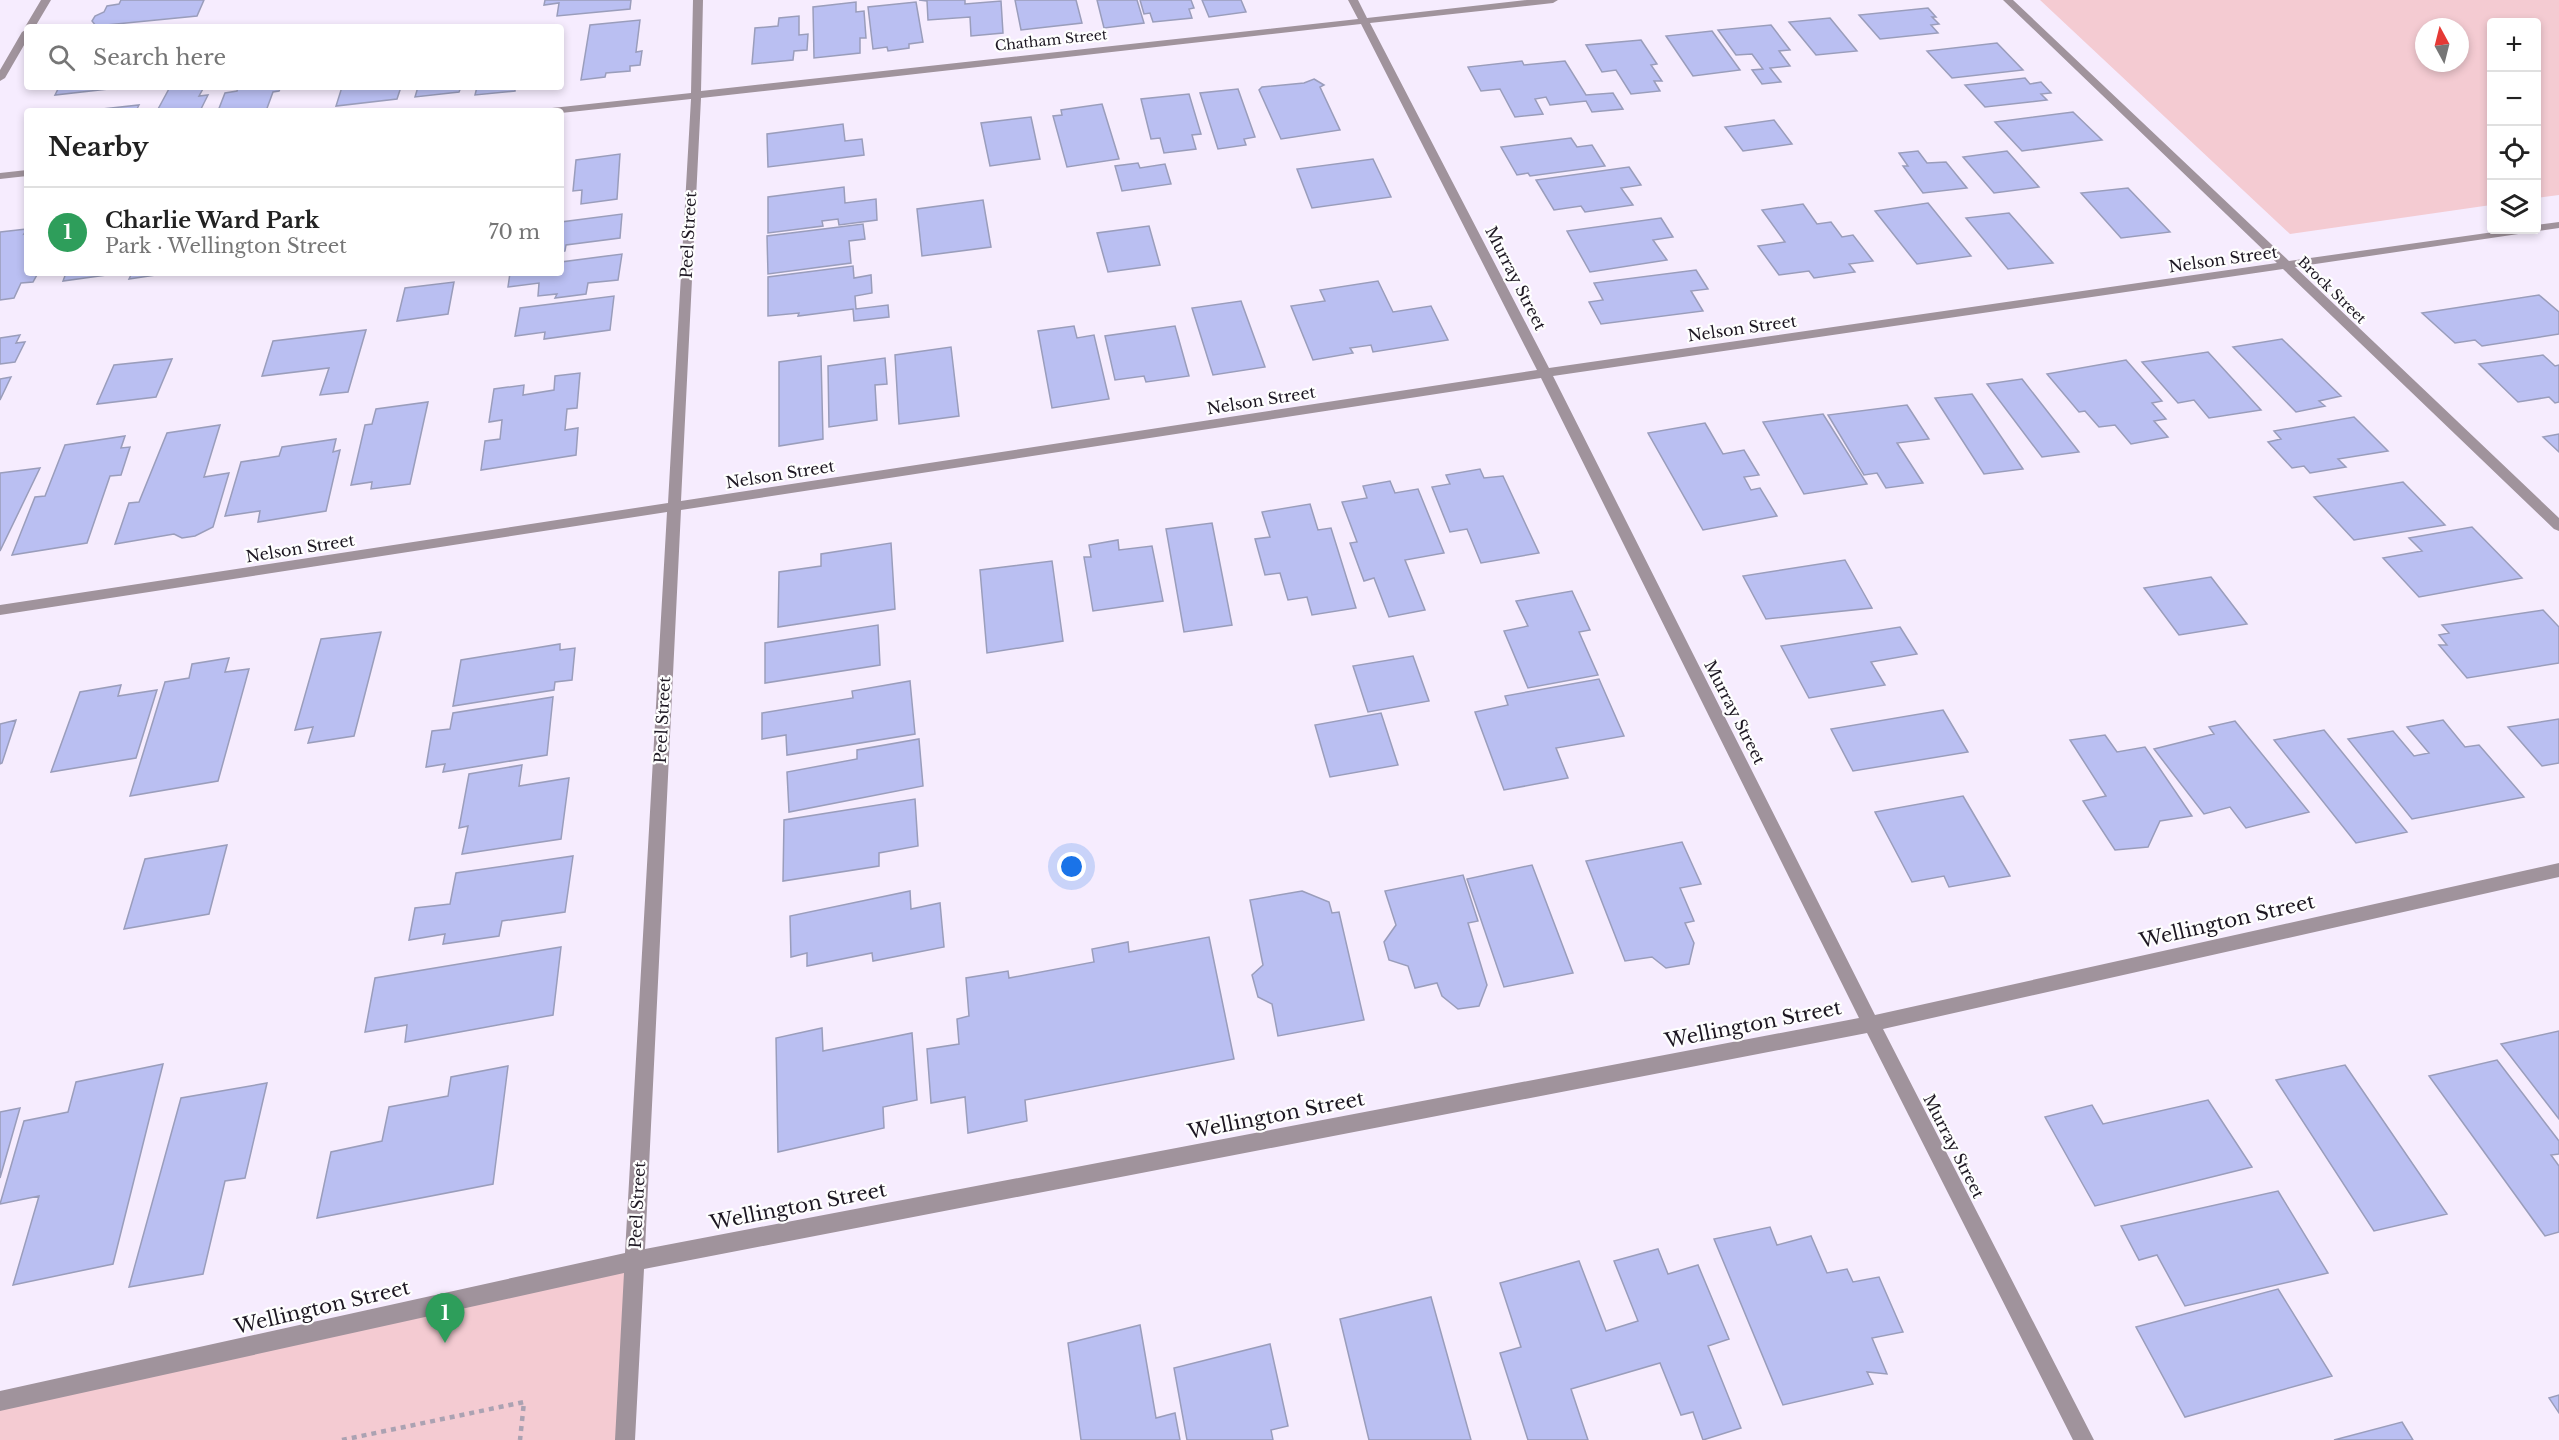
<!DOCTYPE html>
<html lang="en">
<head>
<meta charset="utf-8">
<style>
	:root { --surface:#fff; --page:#f6f6f6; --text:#222; --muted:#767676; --line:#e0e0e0; --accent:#d93025 }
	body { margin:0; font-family:"Libre Baskerville",serif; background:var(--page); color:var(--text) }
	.controls { position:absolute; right:18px; top:18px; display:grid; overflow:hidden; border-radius:6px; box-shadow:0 3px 9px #0003 }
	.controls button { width:54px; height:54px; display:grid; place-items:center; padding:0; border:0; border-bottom:2px solid var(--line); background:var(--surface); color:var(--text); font:30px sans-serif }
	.compass { position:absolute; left:2415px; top:18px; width:54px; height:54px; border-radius:50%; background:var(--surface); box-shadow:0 3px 9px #0003; rotate:353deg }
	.you { position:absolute; left:1072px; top:867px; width:21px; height:21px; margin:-15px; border:4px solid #fff; border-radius:50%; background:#1a73e8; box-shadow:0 0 0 9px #1a73e833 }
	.badge { display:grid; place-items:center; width:39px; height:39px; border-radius:50%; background:var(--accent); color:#fff; font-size:20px; font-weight:700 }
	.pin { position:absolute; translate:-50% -50px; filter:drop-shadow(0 2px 3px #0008) }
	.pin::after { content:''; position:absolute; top:32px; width:21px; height:18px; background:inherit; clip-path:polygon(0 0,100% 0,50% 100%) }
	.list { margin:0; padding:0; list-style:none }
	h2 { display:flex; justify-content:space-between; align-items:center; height:78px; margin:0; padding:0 24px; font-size:26px }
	h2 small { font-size:20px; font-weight:400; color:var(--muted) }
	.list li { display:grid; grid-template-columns:39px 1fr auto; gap:18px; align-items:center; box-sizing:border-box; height:90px; padding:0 24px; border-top:2px solid var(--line) }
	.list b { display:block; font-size:22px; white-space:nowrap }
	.list p { margin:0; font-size:20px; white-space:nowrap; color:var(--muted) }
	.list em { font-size:20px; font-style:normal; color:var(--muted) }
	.icon { flex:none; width:33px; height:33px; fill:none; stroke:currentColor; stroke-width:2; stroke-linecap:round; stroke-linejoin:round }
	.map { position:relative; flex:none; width:2559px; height:1440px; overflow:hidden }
	.search { position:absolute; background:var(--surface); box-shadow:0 3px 9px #0003; left:24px; top:24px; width:540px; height:66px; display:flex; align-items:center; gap:15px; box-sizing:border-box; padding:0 21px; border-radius:6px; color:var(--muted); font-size:22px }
	.panel { position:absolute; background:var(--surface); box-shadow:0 3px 9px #0003; left:24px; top:108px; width:540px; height:168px; border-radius:6px }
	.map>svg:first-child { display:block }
</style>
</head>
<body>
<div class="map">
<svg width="2559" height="1440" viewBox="0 0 2559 1440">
	<rect width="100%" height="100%" fill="#f6ecfe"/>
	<!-- green -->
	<path fill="#f4cbd2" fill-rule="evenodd" d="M2040,0H2559V195L2537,198L2536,22H2492L2491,205L2290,234ZM2424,27H2460V63H2424Z
		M634,1261L625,1440H0V1401Z"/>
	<!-- building -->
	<path fill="#babff2" stroke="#9a9dbb" stroke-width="1.5" d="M121,0H204L197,16L96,26L92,21L95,16L104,12L107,6L119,4Z
		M545,0H631L630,9L557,16L559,3L544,5Z
		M919,0H965V4L1001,1L1003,33L971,36L970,17L928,20L927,1Z
		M1015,0H1076L1082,23L1021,30Z
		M1097,0H1137L1144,23L1104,28Z
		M1140,0H1191L1194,8L1189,9L1192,18L1153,22L1150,13L1144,14Z
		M1202,0H1241L1246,12L1209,17Z
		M856,2V12L864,11L866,38H860V53L814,58L813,7Z
		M916,2L923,42L909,44V48L888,51L887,47L873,49L868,7Z
		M1928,8L1936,17H1932L1939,24L1931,25L1938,33L1880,39L1859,15Z
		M799,16V35L808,34L807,50L794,51L793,60L752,64L755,28L778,26L779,18Z
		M1830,18L1857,51L1816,55L1789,22Z
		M640,20L636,52L642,51L640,65L630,66V71L606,73L605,77L581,80L590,25Z
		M1771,25L1790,50L1779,51L1790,66L1770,68L1781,82L1762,84L1752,70L1763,69L1752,54L1736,55L1718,30Z
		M1712,31L1740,70L1693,76L1666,36Z
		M1641,40L1657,64L1651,65L1662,81H1654L1660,91L1631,94L1616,70L1602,72L1586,45Z
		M1997,43L2023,70L1952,78L1927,51Z
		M1522,61L1524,65L1565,61L1586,95L1613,93L1623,109L1592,112L1586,101L1550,105L1546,97L1535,99L1543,114L1515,117L1500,89L1481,91L1468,67Z
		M2025,78L2030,84L2041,82L2051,93L2041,94L2047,100L1985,107L1965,85Z
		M1314,79L1324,85L1320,87L1340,130L1281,139L1259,90L1262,87L1304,83Z
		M59,87H126L55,95Z
		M170,87H204L199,96L208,95L200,111H157Z
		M238,87H281L279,91L273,92L266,111H218L225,93L237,91Z
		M342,87H401L397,99L336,106Z
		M418,87H461L459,92L415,97Z
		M477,87H515V91L475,95Z
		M1238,89L1255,137L1244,139L1246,145L1218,149L1200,93Z
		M1189,94L1201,134L1192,135L1196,149L1164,153L1160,138L1151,139L1141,99Z
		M1102,104L1119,159L1067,167L1053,116L1062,115L1061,110Z
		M139,105L136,111H84Z
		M2073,112L2102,140L2022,151L1995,122Z
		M1031,117L1040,159L990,166L981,123Z
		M1774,120L1792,144L1743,151L1725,127Z
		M843,124L845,141L862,139L864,155L768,167L767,134Z
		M1571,138L1577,147L1592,145L1605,166L1530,176L1528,173L1517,175L1501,147Z
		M1918,151L1927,163L1946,162L1967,188L1923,193L1903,166H1908L1899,153Z
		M2007,151L2039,187L1994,193L1963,157Z
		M620,154L617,199L581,204L582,190L573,191L576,160Z
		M1373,159L1391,197L1312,208L1297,169Z
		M1138,163L1140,168L1165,164L1171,184L1122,191L1115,166Z
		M1629,167L1641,185L1621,188L1633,205L1585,212L1581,206L1554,210L1536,180Z
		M844,187L845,203L876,199L877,220L839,225L838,219L822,221L823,226L768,233V197Z
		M2128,188L2170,232L2121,238L2081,193Z
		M983,200L991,247L922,256L917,209Z
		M1928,203L1971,256L1917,264L1875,211Z
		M1803,204L1817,224L1831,222L1842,237L1853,235L1873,261L1849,264L1855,272L1814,278L1809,271L1779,275L1758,246L1785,242L1762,210Z
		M2009,213L2053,263L2008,269L1966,218Z
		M622,214L620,238L566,245L565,251L561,252V222Z
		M1661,218L1673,237L1653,240L1667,260L1590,272L1567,231Z
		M863,224L865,239L849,241L851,263L768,274L767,236Z
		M1149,226L1160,265L1108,272L1097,233Z
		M27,229L24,234L27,233V273H38L33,282L21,283L14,298L0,300V232Z
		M622,254L618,280L588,283L586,294L555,298L557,294L538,296L539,283L508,287L510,273H561V262Z
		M853,266L854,278L871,275L872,293L855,296L856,309L888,305L889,317L854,321L853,309L798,316L799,313L768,316V277Z
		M1696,270L1708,289L1691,291L1703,311L1601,324L1589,302L1603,300L1594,283Z
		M66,273H121L63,281Z
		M132,273H169L129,279Z
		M1378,281L1393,312L1431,306L1448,340L1373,352L1371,345L1350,348L1353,353L1313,360L1291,306L1325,301L1320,290Z
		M454,282L448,314L397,321L405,288Z
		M2539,295L2559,312V334L2482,346L2475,340L2455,343L2422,313Z
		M614,296L610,330L544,339L545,332L515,336L520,308Z
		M1241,301L1265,367L1213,375L1192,308Z
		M1074,326L1077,338L1094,335L1109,399L1052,408L1038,331Z
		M1175,326L1189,376L1146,382L1144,376L1115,380L1105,336Z
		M366,330L348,392L320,395L329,368L262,376L273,341Z
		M20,335L16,343L25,342L15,362L0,364V338Z
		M2282,339L2341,396L2319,401L2325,406L2296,412L2233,347Z
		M951,347L959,416L899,424L895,355Z
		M2208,352L2261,410L2209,418L2194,400L2178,403L2142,362Z
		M2543,355L2555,366L2559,365V402L2555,403L2549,397L2518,402L2479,364Z
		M821,356L823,439L779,446V362Z
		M885,358L887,384L875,385L877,420L829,427L828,366Z
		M172,359L156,397L97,404L114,365Z
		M2126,360L2162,401L2152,403L2166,419L2154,421L2168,437L2131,444L2115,425L2099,427L2085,411L2079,412L2047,374Z
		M580,373L577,408L567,409L565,430L578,428L576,455L481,470L485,441L500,439L502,420L489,422L494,389L524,385L523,395L554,390L555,376Z
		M11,377L0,400V379Z
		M2022,379L2079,452L2042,457L1987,384Z
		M1972,394L2023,469L1984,474L1935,398Z
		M428,402L410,484L371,489L372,482L351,485L365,425L372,424L376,409Z
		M1907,405L1929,439L1897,443L1923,483L1886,488L1877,473L1864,475L1828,415Z
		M1823,414L1867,484L1804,494L1763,422Z
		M2354,417L2388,451L2338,459L2346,467L2310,473L2304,466L2292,468L2268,442L2281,439L2274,431Z
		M1705,423L1723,454L1744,450L1759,475L1744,477L1751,490L1760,488L1777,516L1703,530L1648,433Z
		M220,425L204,477L229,473L213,527L195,536L182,538L174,534L115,544L129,503L139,502L167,433Z
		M2559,434V452L2543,437Z
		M125,436L121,448L130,447L121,475L110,476L87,543L12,555L35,497L45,496L65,445Z
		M336,439L333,452L340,450L326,511L258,522L260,511L225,516L241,462L279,456L282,447Z
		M40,468L0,551V473Z
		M1480,469L1484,478L1503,476L1539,553L1481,563L1467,529L1450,532L1432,487L1450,484L1446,475Z
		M1390,481L1395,493L1418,489L1444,553L1405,560L1425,610L1389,617L1374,578L1364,581L1350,543L1357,542L1342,502L1367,498L1363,486Z
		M2403,482L2445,525L2354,540L2314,497Z
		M1310,504L1318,530L1331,528L1356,608L1312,615L1307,597L1288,600L1280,573L1265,575L1255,539L1270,537L1262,512Z
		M1212,523L1232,625L1184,632L1166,529Z
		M2472,527L2522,578L2419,597L2383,558L2422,551L2409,538Z
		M1118,540L1119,550L1152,546L1163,601L1093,611L1084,557H1091L1089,545Z
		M891,543L895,609L778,627L779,572L821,566V554Z
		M1845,560L1872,608L1766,619L1743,576Z
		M1052,561L1063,641L987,653L980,570Z
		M2211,577L2247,624L2179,635L2144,588Z
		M1572,591L1590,630L1579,632L1598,675L1528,688L1504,631L1528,626L1516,601Z
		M2543,610L2559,627V663L2467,678L2439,645H2447L2439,635L2449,633L2442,625Z
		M878,625L880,665L765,683V643Z
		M1900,627L1917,654L1871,662L1885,685L1809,698L1781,646Z
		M381,632L354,736L308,743L313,727L295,730L321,639Z
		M560,644V650L575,648L572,680L555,682L554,690L453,706L461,660Z
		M1413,656L1429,701L1368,712L1353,666Z
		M229,658L225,672L249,669L218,781L130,796L165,682L189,678L192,664Z
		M1599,679L1624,736L1556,748L1568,778L1504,790L1475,712L1508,705L1505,696Z
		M910,681L915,734L787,755L786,735L762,739V713L853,698L852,691Z
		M121,685L118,696L157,690L136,758L51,772L80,692Z
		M553,697L547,755L443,772L445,764L426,767L432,731L450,729L453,713Z
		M1943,710L1968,752L1853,771L1831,729Z
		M1381,713L1398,765L1330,777L1315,725Z
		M2559,719V763L2542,766L2508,727Z
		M16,720L2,763L0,764V724Z
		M2443,720L2465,747L2479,745L2524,797L2412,819L2348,739L2393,731L2414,756L2429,753L2407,727Z
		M2235,721L2309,812L2246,828L2230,807L2204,814L2154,749L2214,734L2209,727Z
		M2324,730L2407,832L2356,843L2274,740Z
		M2105,735L2117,752L2145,747L2192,816L2160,821L2148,847L2115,850L2083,801L2106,796L2070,740Z
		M919,739L923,786L789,812L787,772L857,759V750Z
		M522,765L519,786L569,778L561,839L462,854L468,826L459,828L469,774Z
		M1963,796L2010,876L1949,887L1944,876L1912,882L1875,812Z
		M915,799L918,846L879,853V866L783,881L784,820Z
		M1682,842L1701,884L1680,888L1694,921L1685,923L1694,943L1689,964L1666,968L1652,957L1625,961L1586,861Z
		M227,845L209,914L124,929L145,859Z
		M573,856L565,912L502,921L499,936L443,944L445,934L409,940L415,908L450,904L456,873Z
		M1532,865L1573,973L1504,987L1467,879Z
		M1463,875L1478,921L1468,923L1487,985L1479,1006L1458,1009L1442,996L1437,983L1415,988L1408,966L1389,960L1384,942L1396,925L1385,891Z
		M910,891L911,909L940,903L944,947L873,961L872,953L807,966V953L791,957L790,916Z
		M1302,891L1329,902L1332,913L1339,912L1364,1020L1278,1036L1272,1004L1258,997L1252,975L1263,965L1250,900Z
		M1209,937L1234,1059L1025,1100L1027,1121L968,1133L965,1097L931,1103L927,1049L959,1044L957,1019L969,1016L966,978L1008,971L1009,978L1094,962L1092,949L1128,942L1129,952Z
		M561,947L553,1015L405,1042L407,1025L365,1032L375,978Z
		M822,1028L823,1051L912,1033L917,1100L883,1107L884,1128L778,1152L776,1038Z
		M2559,1031V1119L2501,1044Z
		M2497,1060L2559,1141V1154L2551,1155L2559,1166V1232L2545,1236L2429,1076Z
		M163,1064L113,1264L13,1285L39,1196L0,1204L24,1121L68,1112L76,1082Z
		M2345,1065L2447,1214L2374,1231L2276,1080Z
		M508,1066L493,1184L317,1218L331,1152L382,1141L389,1107L448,1096L451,1077Z
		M267,1083L245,1178L225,1181L203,1274L129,1287L181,1098Z
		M2208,1100L2252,1167L2095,1206L2045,1117L2092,1105L2103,1124Z
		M20,1108L0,1178V1112Z
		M2278,1191L2328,1273L2185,1306L2157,1255L2139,1260L2121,1226Z
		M1770,1227L1777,1245L1811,1236L1827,1273L1847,1269L1853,1282L1879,1277L1903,1332L1872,1338L1887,1374L1867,1372L1873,1384L1783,1405L1714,1239Z
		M1658,1249L1668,1274L1698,1265L1729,1339L1708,1346L1741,1428L1703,1440L1693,1412L1681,1415L1660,1363L1571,1389L1588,1440H1528L1500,1353L1521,1347L1500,1283L1579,1261L1606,1331L1638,1321L1614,1261Z
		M2278,1289L2332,1376L2185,1417L2136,1327Z
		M1431,1297L1471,1440H1369L1340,1319Z
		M1140,1325L1156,1418L1175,1413L1180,1440H1081L1068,1343Z
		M1270,1344L1288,1426L1271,1430L1273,1440H1187L1174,1368Z
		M2559,1395V1413L2549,1398Z
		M2402,1422L2413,1440H2334Z"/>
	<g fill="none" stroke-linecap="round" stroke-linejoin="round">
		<!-- path -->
		<path stroke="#aba2b2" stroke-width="4.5" stroke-dasharray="5 5" stroke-linecap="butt" d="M342,1440L524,1402L520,1440"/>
		<!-- minor -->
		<path fill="#a0939c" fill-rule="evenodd" d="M41,0H51L35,27H27V40L5,78L0,81V70L22,32L27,29L25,27Z
			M693,0H703L701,91L1358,19L1348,0H1358L1367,18L1527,0H1558L1553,3L1370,23L1549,368L2277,263L2003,0H2013L2289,261L2508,230H2536V225L2559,222V228L2295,267L2559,518V531L2554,529L2283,269L1553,376L1875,1015L2559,863V877L1883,1029L2094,1440H2073L1867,1033L644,1269L635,1440H615L624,1273L0,1411V1391L625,1253L667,512L0,615V605L668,503L691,99L561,113V111H547L552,108L691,93ZM1361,24L1537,370L681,501L701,98ZM1541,378L1859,1018L645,1249L681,510Z
			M27,170V176L0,179V173Z"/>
	</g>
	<g text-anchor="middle" stroke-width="4.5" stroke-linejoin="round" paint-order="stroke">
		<!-- far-street labels -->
		<g font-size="14" fill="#1d1722" stroke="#fefefe">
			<text transform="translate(1051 40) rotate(-6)" y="5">Chatham Street</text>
			<text transform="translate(2332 290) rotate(44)" y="5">Brock Street</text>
		</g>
		<!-- street labels -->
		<g font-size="16" fill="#1d1722" stroke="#fefefe">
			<text transform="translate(688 235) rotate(-87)" y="6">Peel Street</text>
			<text transform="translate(2223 259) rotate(-8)" y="6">Nelson Street</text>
			<text transform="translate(1516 278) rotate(63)" y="6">Murray Street</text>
			<text transform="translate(1742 328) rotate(-8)" y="6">Nelson Street</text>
			<text transform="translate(1261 400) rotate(-9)" y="6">Nelson Street</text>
			<text transform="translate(780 474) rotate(-9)" y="6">Nelson Street</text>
			<text transform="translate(300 548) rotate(-9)" y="6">Nelson Street</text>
			<text transform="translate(1735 712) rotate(63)" y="6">Murray Street</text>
			<text transform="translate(662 720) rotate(-87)" y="6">Peel Street</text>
			<text transform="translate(1954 1146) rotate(63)" y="6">Murray Street</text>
			<text transform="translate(637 1205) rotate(-87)" y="6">Peel Street</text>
		</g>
		<!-- near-street labels -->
		<g font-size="20" fill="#1d1722" stroke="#fefefe">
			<text transform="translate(2227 921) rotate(-13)" y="7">Wellington Street</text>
			<text transform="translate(1753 1024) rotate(-11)" y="7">Wellington Street</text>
			<text transform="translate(1276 1115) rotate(-11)" y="7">Wellington Street</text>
			<text transform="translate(798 1206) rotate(-11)" y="7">Wellington Street</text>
			<text transform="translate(322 1307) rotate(-13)" y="7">Wellington Street</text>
		</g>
	</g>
</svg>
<div class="controls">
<button>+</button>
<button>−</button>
<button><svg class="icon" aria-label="locate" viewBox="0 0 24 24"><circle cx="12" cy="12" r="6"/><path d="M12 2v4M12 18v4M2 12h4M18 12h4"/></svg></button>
<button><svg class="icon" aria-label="layers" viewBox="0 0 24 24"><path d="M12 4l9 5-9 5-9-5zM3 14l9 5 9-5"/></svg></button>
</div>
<svg class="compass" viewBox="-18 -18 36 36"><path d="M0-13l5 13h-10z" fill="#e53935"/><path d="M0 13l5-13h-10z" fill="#767676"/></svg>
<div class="you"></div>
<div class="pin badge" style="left:445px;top:1343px;background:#2e9e5b">1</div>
<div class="search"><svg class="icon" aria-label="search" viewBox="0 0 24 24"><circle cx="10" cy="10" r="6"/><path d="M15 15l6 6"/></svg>Search here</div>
<section class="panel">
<h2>Nearby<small></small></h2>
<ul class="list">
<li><span class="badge" style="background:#2e9e5b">1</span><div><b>Charlie Ward Park</b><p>Park · Wellington Street</p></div><em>70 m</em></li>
</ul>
</section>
</div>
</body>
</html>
